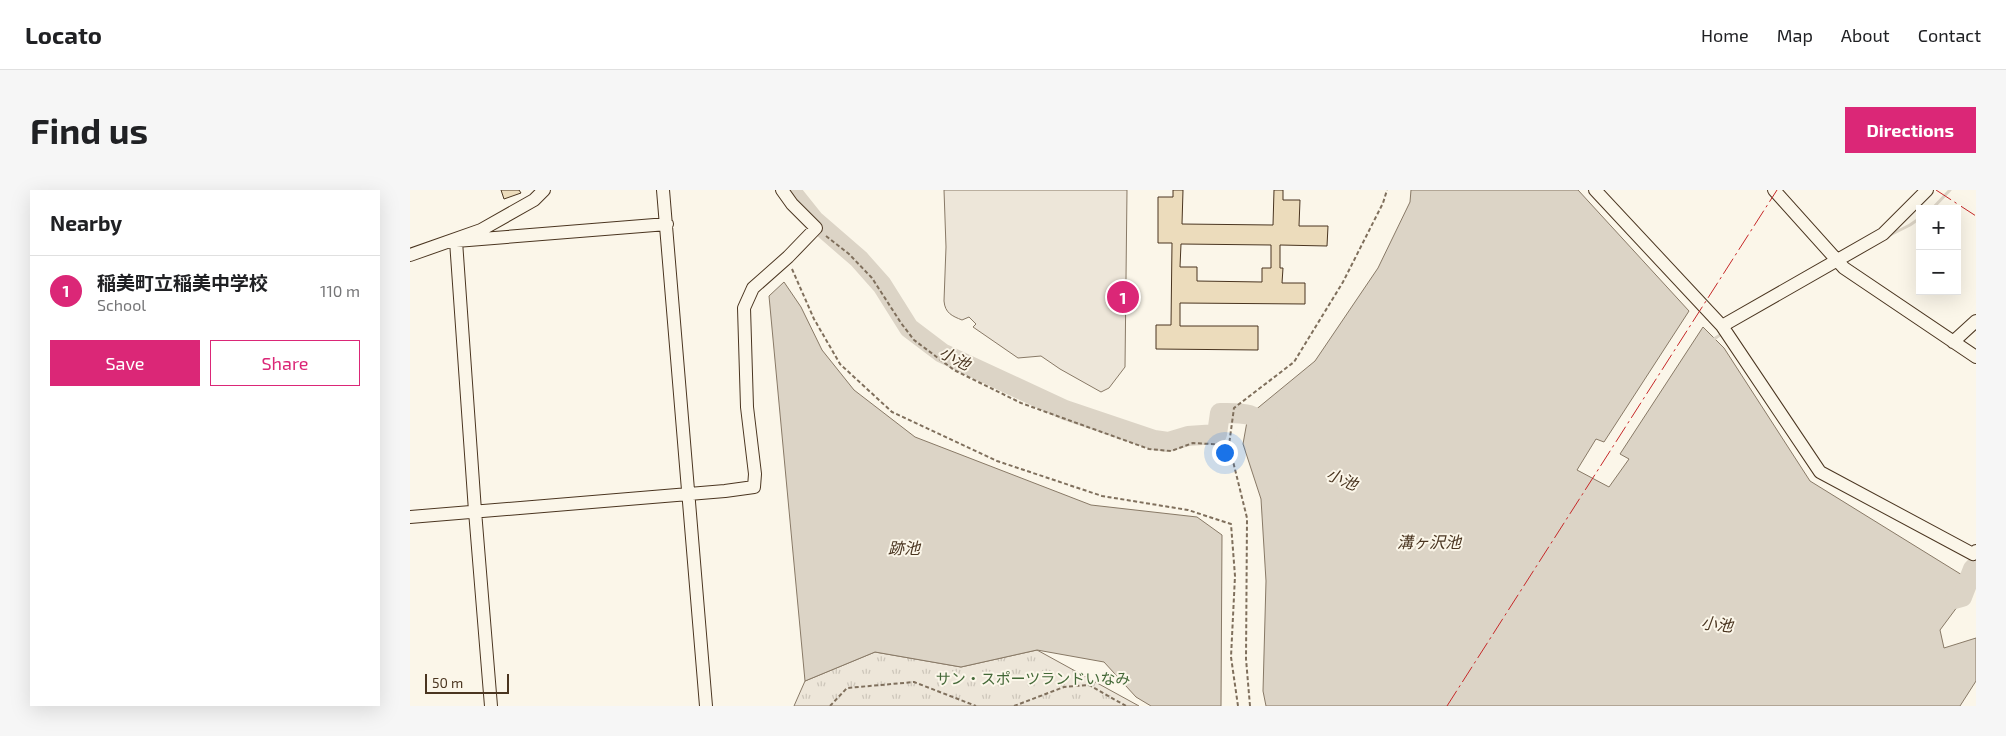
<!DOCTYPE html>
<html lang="en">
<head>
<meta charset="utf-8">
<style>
	:root { --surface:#fff; --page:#f6f6f6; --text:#202124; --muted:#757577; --line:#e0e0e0; --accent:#db2777 }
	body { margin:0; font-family:"Exo 2","Noto Sans JP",sans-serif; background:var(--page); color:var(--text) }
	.controls { position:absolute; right:15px; top:15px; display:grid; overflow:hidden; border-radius:0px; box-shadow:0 5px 20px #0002 }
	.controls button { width:45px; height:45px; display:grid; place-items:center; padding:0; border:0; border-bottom:1px solid var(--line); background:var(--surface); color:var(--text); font:25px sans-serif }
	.scale { position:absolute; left:15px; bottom:12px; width:84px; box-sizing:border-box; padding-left:5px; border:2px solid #4a3520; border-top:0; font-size:14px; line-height:18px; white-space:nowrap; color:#4a3520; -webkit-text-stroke:4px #fbf6e9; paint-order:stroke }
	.you { position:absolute; left:814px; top:262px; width:18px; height:18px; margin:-12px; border:4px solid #fff; border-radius:50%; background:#1a73e8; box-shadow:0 0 0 8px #1a73e833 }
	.badge { display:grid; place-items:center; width:32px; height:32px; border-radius:50%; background:var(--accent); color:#fff; font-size:16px; font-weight:700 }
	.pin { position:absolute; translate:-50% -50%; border:2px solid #fff; box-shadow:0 1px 5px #0006 }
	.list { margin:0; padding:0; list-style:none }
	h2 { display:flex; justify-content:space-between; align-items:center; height:65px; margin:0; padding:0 20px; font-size:21px }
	h2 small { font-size:16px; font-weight:400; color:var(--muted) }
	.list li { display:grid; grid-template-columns:32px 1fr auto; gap:15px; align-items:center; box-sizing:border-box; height:70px; padding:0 20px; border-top:1px solid var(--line) }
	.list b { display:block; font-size:19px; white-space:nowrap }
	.list p { margin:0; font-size:16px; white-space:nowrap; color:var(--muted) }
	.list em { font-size:16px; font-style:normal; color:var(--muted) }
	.actions { display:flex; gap:10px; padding:15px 20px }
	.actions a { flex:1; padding:11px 0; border:1px solid var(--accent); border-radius:0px; text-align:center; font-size:18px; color:var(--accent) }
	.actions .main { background:var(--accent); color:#fff }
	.map { position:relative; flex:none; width:1566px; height:516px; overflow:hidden; border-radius:0px }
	header { display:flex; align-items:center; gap:30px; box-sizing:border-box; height:70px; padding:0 25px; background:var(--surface); border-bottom:1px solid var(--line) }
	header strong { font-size:24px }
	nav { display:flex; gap:28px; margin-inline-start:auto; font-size:18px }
	.intro { display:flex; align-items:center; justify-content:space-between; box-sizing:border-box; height:120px; padding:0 30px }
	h1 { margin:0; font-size:35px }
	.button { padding:12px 22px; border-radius:0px; background:var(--accent); color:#fff; font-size:18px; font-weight:700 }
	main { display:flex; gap:30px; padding:0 30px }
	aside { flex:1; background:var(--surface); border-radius:0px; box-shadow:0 5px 20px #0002 }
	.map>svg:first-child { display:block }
</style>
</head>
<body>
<header>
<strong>Locato</strong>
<nav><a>Home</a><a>Map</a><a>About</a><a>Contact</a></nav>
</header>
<div class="intro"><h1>Find us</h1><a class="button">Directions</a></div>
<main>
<aside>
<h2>Nearby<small></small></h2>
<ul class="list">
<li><span class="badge">1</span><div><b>稲美町立稲美中学校</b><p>School</p></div><em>110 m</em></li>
</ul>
<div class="actions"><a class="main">Save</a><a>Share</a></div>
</aside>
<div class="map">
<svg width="1566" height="516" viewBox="0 0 1566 516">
	<defs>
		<pattern id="park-tufts" width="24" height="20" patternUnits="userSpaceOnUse" patternTransform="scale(1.25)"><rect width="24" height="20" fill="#ede6d9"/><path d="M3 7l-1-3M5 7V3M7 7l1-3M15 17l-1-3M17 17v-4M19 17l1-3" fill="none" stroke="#cdc6ba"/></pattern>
	</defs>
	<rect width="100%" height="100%" fill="#fbf6e9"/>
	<!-- park -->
	<path fill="url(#park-tufts)" stroke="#887966" d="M627,460L729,516H384L395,491L465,462L551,477Z"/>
	<!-- pitch -->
	<path fill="#ede6d9" stroke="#887966" d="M534,0H717L715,177L699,198L691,202L650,179L631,166L608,168L563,137L566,134L559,127L552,130C542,126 535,123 534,111L536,57Z"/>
	<!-- water -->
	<path fill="#dcd4c6" stroke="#887966" d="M1001,0H1168L1279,121L1194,252L1186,249L1167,280L1199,297L1219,269L1210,264L1293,137L1314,158L1400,291L1565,393L1530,440L1534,458L1566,448V491L1550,516H856L853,501L856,391L851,309L833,254L838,226L905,171L968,78L1000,12Z
		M374,92L391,117L412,160L444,200L505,247L681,315L787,327L812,345L811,516H741L726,507L694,472L627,460L551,477L465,462L395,491L359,106Z"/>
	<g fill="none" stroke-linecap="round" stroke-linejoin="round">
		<!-- stream -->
		<path stroke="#dcd4c6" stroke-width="3" d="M1522,19L1540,0
			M1478,46L1500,35L1510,28
			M1303,152L1304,149L1313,143"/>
		<!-- river -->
		<path stroke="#dcd4c6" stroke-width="20" d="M380,0L404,30L449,69L472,95L499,138L532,163L655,220L744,250L758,252L778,246L807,244L810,223C831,223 846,221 858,241
			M1545,409L1552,407L1563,379L1566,376"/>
	</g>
	<!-- building -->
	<path fill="#ecdcbc" stroke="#4a3520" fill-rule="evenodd" d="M91,0H109L111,3L94,9Z
		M763,0H773L772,34L863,35L864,0H873V10H890L889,36H918L917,56L870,55V78H873L872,93H895V114L770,113V136H848V160L746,159V135H761L762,53H748V7H763ZM771,54L861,55V78H852V92L787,91V77H770Z"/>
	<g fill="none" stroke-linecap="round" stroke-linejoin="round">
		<defs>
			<path id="minor" d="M253,0L296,516
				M1185,0L1312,136L1410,282L1563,364L1566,361
				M1364,0L1434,78L1566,167
				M46,51L65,321L81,516
				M46,51L257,34
				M0,65L71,40L124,10L134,0
				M1312,136L1473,44L1517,0
				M1543,152L1566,131
				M0,327L315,301L344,297L345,284L337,217L334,118L343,98L378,67L406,38L382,14L372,0"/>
		</defs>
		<!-- minor casing -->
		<use href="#minor" stroke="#4a3520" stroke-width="14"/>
		<!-- path -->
		<path stroke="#7f6f5c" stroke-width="2" stroke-dasharray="4 2.5" stroke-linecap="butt" d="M416,46L439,64L462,88L491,133L504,150L544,180L611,213L739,259L761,261L783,253L819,255
			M382,79L404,129L430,174L482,222L587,271L692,306L778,320L821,334L825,386L821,467L828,516
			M420,516L437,498L504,492L566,516
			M604,516L654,497L679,495L716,516
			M840,516L836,469L837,328L819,255L824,218L884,172L933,92L973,13L977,0"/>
		<!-- minor -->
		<use href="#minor" stroke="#fbf6e9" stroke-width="12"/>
		<!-- power -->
		<path stroke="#c62828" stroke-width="1" stroke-dasharray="18 4 2.5 4" stroke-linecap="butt" d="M1526,0L1566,26
			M1037,516L1367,0"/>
	</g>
	<g text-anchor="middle" stroke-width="4" stroke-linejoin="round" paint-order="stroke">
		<!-- park labels -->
		<g font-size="15" fill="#436837" stroke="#fbf6e9">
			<text x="623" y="494">サン・スポーツランドいなみ</text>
		</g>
		<!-- water labels -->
		<g font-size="16" font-style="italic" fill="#4a3520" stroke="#fbf6e9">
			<text transform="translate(545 168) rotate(27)" y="6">小池</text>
			<text transform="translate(932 289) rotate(22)" y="6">小池</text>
			<text x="1019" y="358">溝ヶ沢池</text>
			<text x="494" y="364">跡池</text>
			<text transform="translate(1307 434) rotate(6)" y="6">小池</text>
		</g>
	</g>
</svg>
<div class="controls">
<button>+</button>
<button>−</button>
</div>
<div class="scale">50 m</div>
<div class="you"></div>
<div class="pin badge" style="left:713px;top:107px">1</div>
</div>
</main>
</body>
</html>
